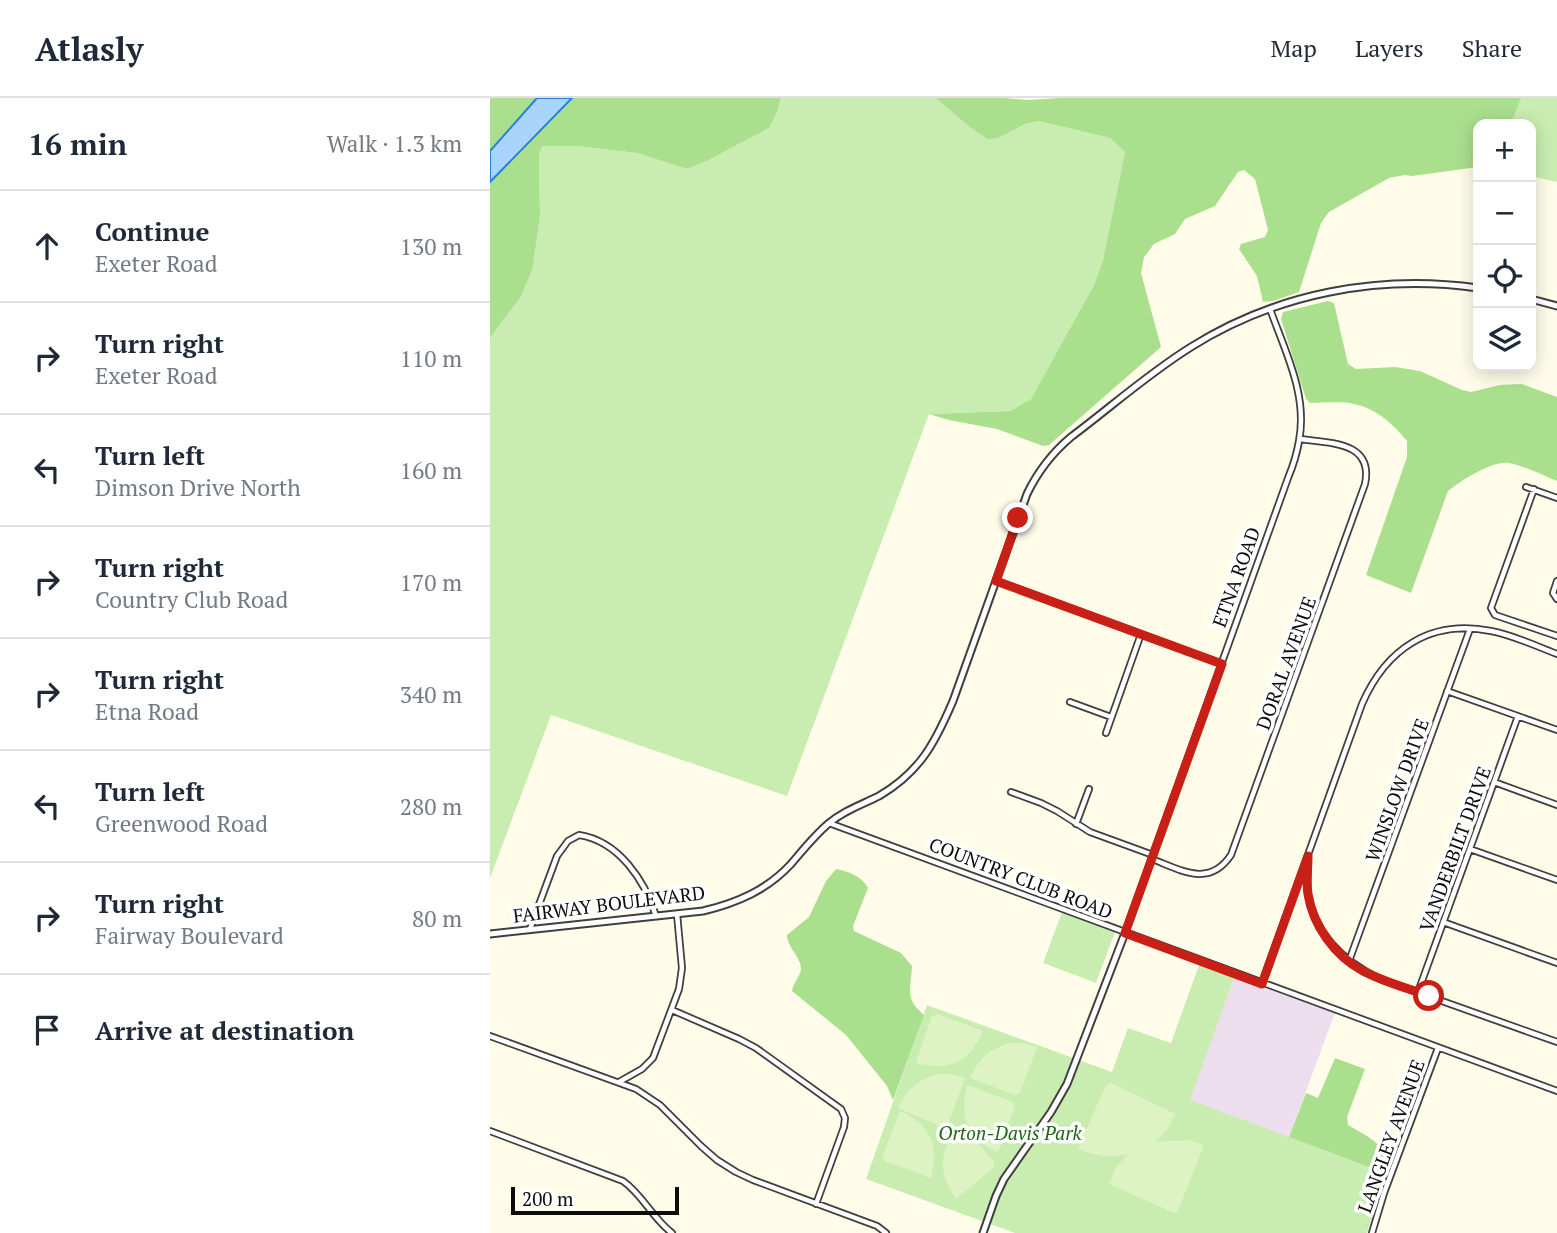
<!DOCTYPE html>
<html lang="en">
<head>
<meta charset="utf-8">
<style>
	:root { --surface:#fff; --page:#f2f2f3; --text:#1f2937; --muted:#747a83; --line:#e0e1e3 }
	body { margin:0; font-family:"PT Serif",serif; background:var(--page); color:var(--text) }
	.controls { position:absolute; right:21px; top:21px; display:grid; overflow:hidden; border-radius:14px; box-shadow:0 4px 18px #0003 }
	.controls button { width:63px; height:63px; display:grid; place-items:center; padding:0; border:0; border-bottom:2px solid var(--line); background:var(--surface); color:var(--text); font:35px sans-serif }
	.scale { position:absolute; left:21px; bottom:18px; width:168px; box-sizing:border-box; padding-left:7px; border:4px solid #0c0c0c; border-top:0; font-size:19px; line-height:24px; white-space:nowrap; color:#0c0c0c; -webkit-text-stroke:5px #fff; paint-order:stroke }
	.stop { position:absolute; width:21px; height:21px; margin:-16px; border:5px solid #c82017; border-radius:50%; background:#fff }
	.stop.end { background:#c82017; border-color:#fff; box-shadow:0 2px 7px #0008 }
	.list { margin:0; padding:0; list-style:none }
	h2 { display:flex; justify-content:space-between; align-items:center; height:91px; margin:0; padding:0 28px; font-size:30px }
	h2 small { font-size:23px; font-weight:400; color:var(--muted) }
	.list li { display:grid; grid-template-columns:46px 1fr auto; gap:21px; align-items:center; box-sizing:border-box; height:112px; padding:0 28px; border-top:2px solid var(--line) }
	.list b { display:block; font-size:26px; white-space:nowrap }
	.list p { margin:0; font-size:23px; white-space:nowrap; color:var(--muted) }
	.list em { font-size:23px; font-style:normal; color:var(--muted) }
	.icon { flex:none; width:38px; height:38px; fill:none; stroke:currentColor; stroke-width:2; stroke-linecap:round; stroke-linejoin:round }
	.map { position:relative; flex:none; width:1067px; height:1135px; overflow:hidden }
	header { display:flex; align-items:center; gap:42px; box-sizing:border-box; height:98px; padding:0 35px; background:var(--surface); border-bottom:2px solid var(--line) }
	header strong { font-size:33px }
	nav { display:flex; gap:38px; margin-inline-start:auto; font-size:24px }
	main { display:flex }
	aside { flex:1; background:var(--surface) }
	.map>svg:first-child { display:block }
</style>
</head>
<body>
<header>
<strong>Atlasly</strong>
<nav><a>Map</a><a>Layers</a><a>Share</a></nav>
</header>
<main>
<aside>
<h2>16 min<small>Walk · 1.3 km</small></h2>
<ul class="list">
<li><svg class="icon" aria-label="ahead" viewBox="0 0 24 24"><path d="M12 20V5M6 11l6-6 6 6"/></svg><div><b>Continue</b><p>Exeter Road</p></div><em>130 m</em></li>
<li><svg class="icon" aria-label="right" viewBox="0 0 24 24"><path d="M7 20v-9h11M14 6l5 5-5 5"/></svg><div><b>Turn right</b><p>Exeter Road</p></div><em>110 m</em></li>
<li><svg class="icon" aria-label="left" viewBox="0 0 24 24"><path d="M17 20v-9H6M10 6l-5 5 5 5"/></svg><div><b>Turn left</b><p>Dimson Drive North</p></div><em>160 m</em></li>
<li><svg class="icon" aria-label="right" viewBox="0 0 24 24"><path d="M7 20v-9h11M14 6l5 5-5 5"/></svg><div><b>Turn right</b><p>Country Club Road</p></div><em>170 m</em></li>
<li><svg class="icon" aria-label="right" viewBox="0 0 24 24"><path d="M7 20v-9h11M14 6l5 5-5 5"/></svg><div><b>Turn right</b><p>Etna Road</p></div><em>340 m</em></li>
<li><svg class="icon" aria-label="left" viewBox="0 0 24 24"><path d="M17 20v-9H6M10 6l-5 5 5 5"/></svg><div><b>Turn left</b><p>Greenwood Road</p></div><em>280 m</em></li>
<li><svg class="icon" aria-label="right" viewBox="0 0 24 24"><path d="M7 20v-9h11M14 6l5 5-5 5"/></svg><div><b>Turn right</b><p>Fairway Boulevard</p></div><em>80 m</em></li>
<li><svg class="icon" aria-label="arrive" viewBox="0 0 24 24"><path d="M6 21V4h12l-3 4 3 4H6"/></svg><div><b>Arrive at destination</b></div></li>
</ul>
</aside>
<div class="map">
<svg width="1067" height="1135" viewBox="0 0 1067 1135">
	<rect width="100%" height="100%" fill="#fffdea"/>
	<!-- industrial -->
	<path fill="#ecdeec" d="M746,875L846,912L799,1039L699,1002Z"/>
	<!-- green -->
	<path fill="#c9edb0" d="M291,0H446L508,40L535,26L549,23L620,40L635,54L613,162L604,187L541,301L520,313L439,316L297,698L61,617L0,780V240L30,200L50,118L49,58L52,48H87L147,55L197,71L217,63L279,30L287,15Z
		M1031,0H1067V84L1041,78V26H1021Z
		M572,814L625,834L606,885L553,865Z
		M709,867L744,880L700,1002L896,1075L877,1135H525L376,1081L437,907L622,974L638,930L681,945Z"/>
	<!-- forest -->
	<path fill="#aadf8e" d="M0,0H47L0,53Z
		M82,0H291L287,15L279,30L217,63L197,71L147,55L87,48H52L49,58L50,118L42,172L30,200L0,240V84Z
		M446,0H514L538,2L571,0H1031L1021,26H988V69L922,78L915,77L899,80L839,114L831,125L809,194L783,203L773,204L767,178L749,151L751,146L775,139L778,132L765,81L754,72L748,74L725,108L695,121L685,136L664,146L654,159L651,175L671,249L559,347L553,348L507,331L459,322L439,316L520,313L541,301L604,187L613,162L635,54L620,40L549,23L535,26L508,40L498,41L481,30Z
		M838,203L844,205L858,266L866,271L905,269L930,273L972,292L981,294L1010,287L1032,286L1067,299V383C1052,377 1035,368 1019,365C1003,362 970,383 958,393L921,495L876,477L917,359V343C904,327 886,310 864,306C850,303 834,305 820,305L816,301L791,221L793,214Z
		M346,771C358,773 373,779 378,790L363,828L364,833L411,855L422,868C421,892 414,900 434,917L403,1002L397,988L356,937L302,893C303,885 310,879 311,871C311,858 297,850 297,837L319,819L336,783Z
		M845,960L875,971L857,1019L858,1027C874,1037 907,1050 890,1073L799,1039L816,995L828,1000Z"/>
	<!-- pitch -->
	<path fill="#def3c3" d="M447,916L493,933C479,965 459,973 426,965L442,918Z
		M520,945H532L547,949L530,995L525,997L480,980C488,961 500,950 520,945Z
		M449,976H461L475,980L458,1026L453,1029L408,1010C417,991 428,981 449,976Z
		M621,985L685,1016L677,1032L665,1044L699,1042L714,1047L688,1113L684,1115L619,1086L626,1069L639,1056C621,1060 605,1058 588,1051L616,987Z
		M477,987L523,1004L525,1008L508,1054C477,1040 469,1020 477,987Z
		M410,1013C441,1027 449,1048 441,1080L395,1063L392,1059Z
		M472,1027L504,1064V1069L466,1101C446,1072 449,1051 472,1027Z"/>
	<!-- water -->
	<path fill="#a9d4fc" stroke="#2981da" stroke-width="2" d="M47,0H82L0,84V53Z"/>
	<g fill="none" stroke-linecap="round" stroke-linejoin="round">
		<defs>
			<path id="minor" d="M1036,389L1067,400
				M1044,391L1001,510L1005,517L1067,538
				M506,483L732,566
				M1067,483L1063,495L1067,501
				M957,593L1067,632
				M580,604L621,619
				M616,635L651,536
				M1004,684L1067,707
				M521,694L551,705L567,713L600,734L663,757
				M339,725L1067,993
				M586,726L599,691
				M980,751L1067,782
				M662,761C691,772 719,790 741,757L875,386C884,343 838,345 810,341
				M818,763C818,773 816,786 818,796C825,837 855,864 890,881L1067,944
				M953,824L1067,865
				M40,831L67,758L78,743L89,737C129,743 155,783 166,818
				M635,835L798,380C803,368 807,355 809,343C818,297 795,253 780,211
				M859,863L980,531
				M772,885L872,606C896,551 940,521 1001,533C1023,537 1046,548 1067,556
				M928,894L1028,618
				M182,912L249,941L266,950L351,1011L355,1020L354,1029L326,1106
				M0,938L146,991L170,1007L211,1048L227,1062L246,1074L263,1082L387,1128L396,1135
				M129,984L152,971L163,960L189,891L192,870L187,816
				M0,1033L133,1083C153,1097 162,1120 182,1135
				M882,1135L894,1095L948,950"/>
			<path id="tertiary" d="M1041,201L1067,208
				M0,836L213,813C247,805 277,792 301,766C313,752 324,738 338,726C353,713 371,707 389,698C430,674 445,645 463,603L537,396C548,373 562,355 581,339C621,309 659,275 701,249C787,195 889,176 988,190
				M493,1135L506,1098L514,1081L561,1014L577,986L635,835"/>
		</defs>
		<!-- minor casing -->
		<use href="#minor" stroke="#3f3f3f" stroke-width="8"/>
		<!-- tertiary casing -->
		<use href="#tertiary" stroke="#3f3f3f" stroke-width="9"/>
		<!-- minor -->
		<use href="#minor" stroke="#fff" stroke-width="4.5"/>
		<!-- tertiary -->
		<use href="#tertiary" stroke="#fff" stroke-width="5"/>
	</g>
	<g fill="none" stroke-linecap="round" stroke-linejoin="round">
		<!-- route -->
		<path stroke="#c82017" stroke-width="9" d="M528,420L506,483L732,566L635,835L772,886L818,758C818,770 816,784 818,796C823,828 845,858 873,873C894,884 917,890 939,898"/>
	</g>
	<g text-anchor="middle" stroke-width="7" stroke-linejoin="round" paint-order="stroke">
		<!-- street labels -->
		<g font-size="19" fill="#0c0c0c" stroke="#fff">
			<text transform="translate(746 479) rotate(-70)" y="7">ETNA ROAD</text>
			<text transform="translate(796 565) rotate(-70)" y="7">DORAL AVENUE</text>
			<text transform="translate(907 692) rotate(-70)" y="7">WINSLOW DRIVE</text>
			<text transform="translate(965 751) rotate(-70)" y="7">VANDERBILT DRIVE</text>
			<text transform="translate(531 780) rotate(21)" y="7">COUNTRY CLUB ROAD</text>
			<text transform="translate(119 806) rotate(-7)" y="7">FAIRWAY BOULEVARD</text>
			<text transform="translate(901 1038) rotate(-70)" y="7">LANGLEY AVENUE</text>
		</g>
		<!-- park labels -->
		<g font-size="19" font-style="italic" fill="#1f6916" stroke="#fff">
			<text x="520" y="1042">Orton-Davis Park</text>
		</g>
	</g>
</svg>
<div class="controls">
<button>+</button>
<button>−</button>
<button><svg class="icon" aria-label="locate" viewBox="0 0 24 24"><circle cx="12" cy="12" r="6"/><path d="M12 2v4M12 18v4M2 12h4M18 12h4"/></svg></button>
<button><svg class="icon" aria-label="layers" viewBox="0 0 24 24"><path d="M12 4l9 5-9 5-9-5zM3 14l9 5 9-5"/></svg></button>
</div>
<div class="scale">200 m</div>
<div class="stop" style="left:939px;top:898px"></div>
<div class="stop end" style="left:528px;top:420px"></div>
</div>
</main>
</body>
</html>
